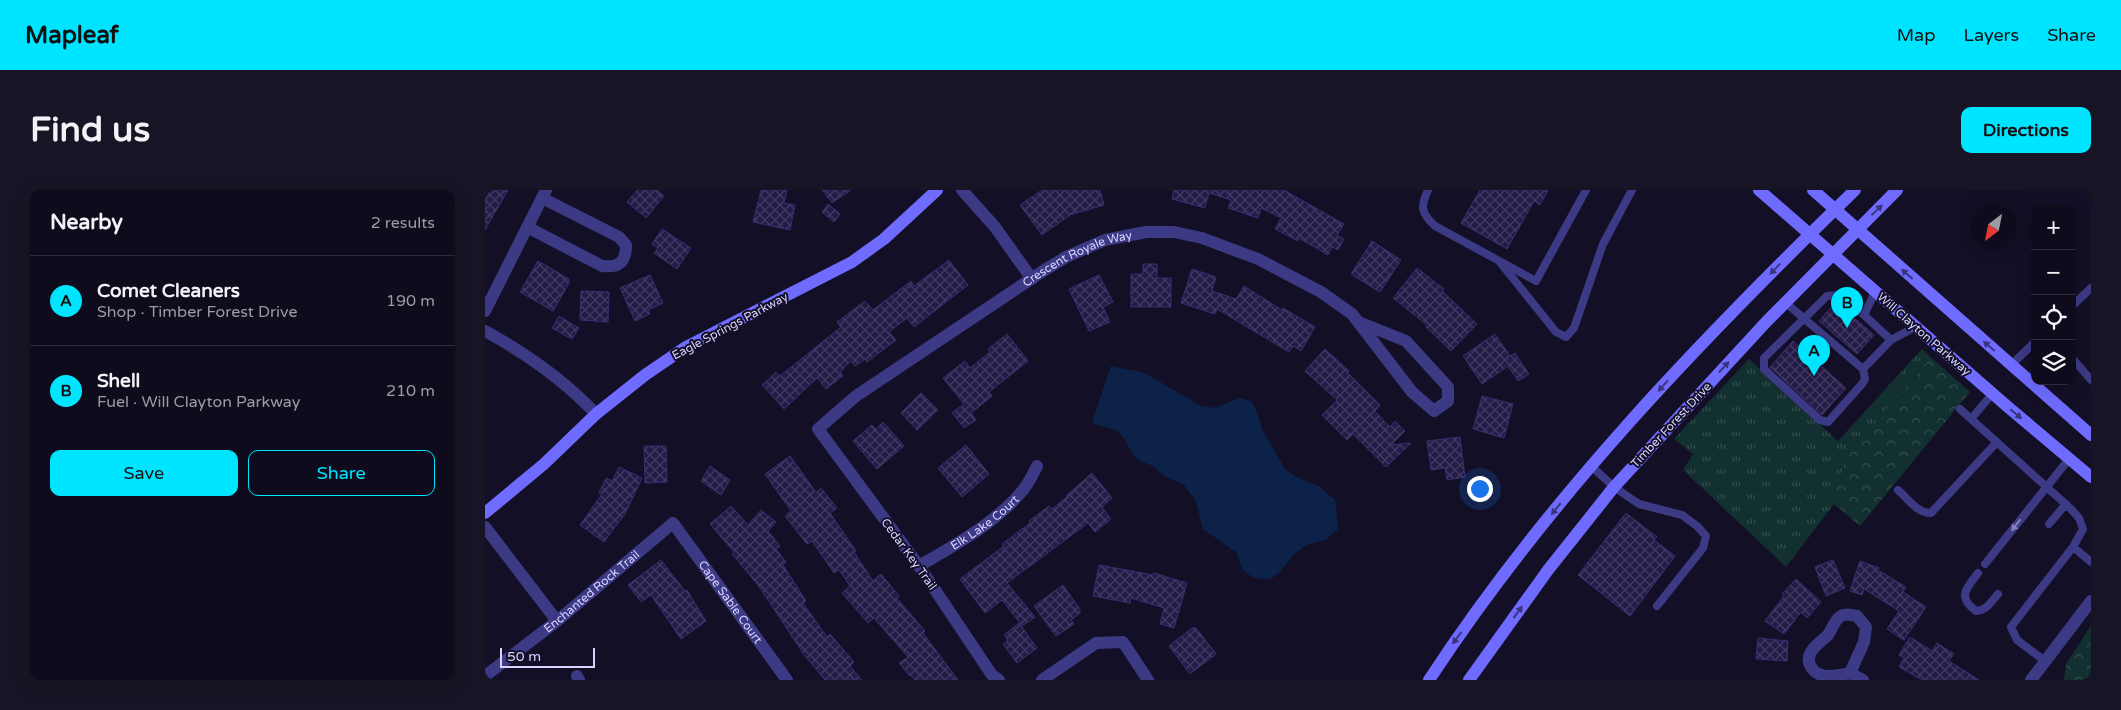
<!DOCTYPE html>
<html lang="en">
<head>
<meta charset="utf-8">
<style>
	:root { --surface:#0e0b1c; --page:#171425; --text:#f1f3f6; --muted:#9b9ba3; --line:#2e2b3b; --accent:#00e5ff }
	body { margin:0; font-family:"Varela Round",sans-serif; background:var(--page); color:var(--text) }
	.controls { position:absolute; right:15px; top:15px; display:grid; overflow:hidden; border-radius:10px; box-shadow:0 5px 20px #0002 }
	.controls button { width:45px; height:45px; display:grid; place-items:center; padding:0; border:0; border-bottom:1px solid var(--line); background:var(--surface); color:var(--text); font:25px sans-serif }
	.compass { position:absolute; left:1486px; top:15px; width:45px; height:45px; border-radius:50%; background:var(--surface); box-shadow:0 5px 20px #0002; rotate:212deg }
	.scale { position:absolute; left:15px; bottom:12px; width:95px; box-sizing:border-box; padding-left:5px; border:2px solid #d9d4ff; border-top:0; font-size:14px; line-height:18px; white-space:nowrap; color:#d9d4ff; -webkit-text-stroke:4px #130f26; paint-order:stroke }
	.you { position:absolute; left:994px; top:298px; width:18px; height:18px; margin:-12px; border:4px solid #fff; border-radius:50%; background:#1a73e8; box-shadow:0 0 0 8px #1a73e833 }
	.badge { display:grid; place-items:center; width:32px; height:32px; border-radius:50%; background:var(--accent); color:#111; font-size:16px; font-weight:700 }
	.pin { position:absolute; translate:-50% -41px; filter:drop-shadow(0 1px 2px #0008) }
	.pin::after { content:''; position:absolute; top:26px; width:18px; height:15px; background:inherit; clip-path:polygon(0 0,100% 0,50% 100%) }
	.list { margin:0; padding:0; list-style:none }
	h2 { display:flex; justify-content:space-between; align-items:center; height:65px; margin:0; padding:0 20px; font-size:21px }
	h2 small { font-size:16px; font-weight:400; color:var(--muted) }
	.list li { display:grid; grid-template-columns:32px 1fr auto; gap:15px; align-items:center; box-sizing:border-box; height:90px; padding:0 20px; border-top:1px solid var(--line) }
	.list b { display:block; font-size:19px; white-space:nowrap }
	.list p { margin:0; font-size:16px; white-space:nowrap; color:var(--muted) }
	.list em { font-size:16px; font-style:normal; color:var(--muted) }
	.actions { display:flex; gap:10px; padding:15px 20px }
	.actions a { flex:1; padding:11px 0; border:1px solid var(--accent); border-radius:10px; text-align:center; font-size:18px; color:var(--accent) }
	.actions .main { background:var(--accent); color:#111 }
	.icon { flex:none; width:28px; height:28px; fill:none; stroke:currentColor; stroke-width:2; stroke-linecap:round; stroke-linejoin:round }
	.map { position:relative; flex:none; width:1606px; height:490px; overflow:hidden; border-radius:10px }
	header { display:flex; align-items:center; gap:30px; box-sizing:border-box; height:70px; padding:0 25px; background:var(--accent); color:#111 }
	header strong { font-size:24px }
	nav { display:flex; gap:28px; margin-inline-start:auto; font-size:18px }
	.intro { display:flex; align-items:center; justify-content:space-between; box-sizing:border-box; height:120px; padding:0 30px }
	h1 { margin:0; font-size:35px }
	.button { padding:12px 22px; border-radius:10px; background:var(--accent); color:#111; font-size:18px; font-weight:700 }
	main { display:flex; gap:30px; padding:0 30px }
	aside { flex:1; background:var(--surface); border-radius:10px; box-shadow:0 5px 20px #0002 }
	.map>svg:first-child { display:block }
</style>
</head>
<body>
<header>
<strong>Mapleaf</strong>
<nav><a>Map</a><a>Layers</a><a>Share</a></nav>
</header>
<div class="intro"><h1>Find us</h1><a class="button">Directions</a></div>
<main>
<aside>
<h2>Nearby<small>2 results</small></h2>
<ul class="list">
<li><span class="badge">A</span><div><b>Comet Cleaners</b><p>Shop · Timber Forest Drive</p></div><em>190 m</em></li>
<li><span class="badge">B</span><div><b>Shell</b><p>Fuel · Will Clayton Parkway</p></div><em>210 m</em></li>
</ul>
<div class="actions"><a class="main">Save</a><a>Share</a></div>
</aside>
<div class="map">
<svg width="1606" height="490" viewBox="0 0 1606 490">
	<defs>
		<pattern id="grass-tufts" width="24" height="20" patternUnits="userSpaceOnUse" patternTransform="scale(1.25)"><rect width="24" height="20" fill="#12302f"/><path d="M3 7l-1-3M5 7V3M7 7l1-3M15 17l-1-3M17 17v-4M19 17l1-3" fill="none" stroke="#344d4e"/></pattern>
		<pattern id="forest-crowns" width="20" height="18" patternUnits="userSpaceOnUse" patternTransform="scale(1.25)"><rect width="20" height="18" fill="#12302f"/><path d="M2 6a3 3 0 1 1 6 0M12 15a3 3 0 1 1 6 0" fill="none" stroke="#344d4e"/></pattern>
		<pattern id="building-cross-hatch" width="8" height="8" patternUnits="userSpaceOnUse" patternTransform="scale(1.25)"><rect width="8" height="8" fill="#241b47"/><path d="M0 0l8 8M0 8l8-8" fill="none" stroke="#433b63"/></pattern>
	</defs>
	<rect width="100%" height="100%" fill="#130f26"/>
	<!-- grass -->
	<path fill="url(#grass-tufts)" d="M1437,159L1450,171L1381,255L1349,314L1301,377L1198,280L1208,264L1189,249L1264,169L1353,251Z"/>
	<!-- forest -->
	<path fill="url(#forest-crowns)" d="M1445,169L1450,171L1485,202L1375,336L1349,314L1347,308L1364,262Z
		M1606,436V490H1579L1581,474Z"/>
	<!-- water -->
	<path fill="#0c2248" d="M626,176L658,182L716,216L731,218L754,208L766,211L772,222L778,241L800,279L813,288L834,296L850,310L853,339L841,350L823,354L810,363L796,381L786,389L768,388L757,379L752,363L718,339L711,311L698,294L679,286L668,276L655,271L649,266L638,247L631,240L607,233Z"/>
	<!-- building -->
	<path fill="url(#building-cross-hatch)" stroke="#3b2d73" d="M0,0H23L0,40Z
		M152,0H172L179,6L161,28L142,12Z
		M276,0H302L299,13L310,15L305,40L268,32Z
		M337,0H366L347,13Z
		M557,0H615L619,15L585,25L557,45L535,15Z
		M689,0H799L859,34L852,45L859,49L853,60L847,57L843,65L814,48L813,51L790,39L796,28L776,18L773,28L743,18L746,10L724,3L720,18L687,9Z
		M995,0H1063L1055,15L1049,11L1022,59L976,33Z
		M343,14L355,24L349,32L337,22Z
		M177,39L206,58L192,79L169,63L173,58L167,54Z
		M887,51L916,70L895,102L866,84Z
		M464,70L483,95L429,137L422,128L404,142L411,150L382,172L380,169L370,176L366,171L355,182L358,186L341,199L332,188L299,219L277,195L291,182L295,186L356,137L352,132L380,111L388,120L426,91L429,96Z
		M53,71L84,89V93L68,121L35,102Z
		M658,74H672V88H686V117H646V84H658Z
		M932,78L959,99L957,101L992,134L966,161L941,137L942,135L908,108Z
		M707,79L731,87L727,101L751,109L759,96L797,120L798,118L830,137L816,161L808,156L804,162L732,119L730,124L696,113Z
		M165,85L178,113L163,120L165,124L150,131L135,98Z
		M614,85L628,112L618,117L625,132L604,141L584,99Z
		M96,101L124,102L123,132L95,130Z
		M1351,112L1389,145L1372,164L1334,131Z
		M74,126L94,138L87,149L67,138Z
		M522,144L543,171L504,202L507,206L486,223L491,230L479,238L467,223L479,214L458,188L480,171L485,178L505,162L503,159Z
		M1010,144L1025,166L1030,163L1044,184L1033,191L1023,176L997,194L978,166Z
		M1308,151L1361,198L1337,225L1285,177Z
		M840,159L864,181L863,183L895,215L890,221L905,237L910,231L920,241L906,255L926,253L901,277L868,244L862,250L837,225L852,210L820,181Z
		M436,203L453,220L432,240L416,223Z
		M997,206L1028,214L1019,248L988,239Z
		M398,232L419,256L392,279L368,251L387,235L391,239Z
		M975,247L980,287L962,290L960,278L946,280L942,251Z
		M481,255L504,284L477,307L453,278Z
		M159,256H181L182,292L160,293Z
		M305,266L331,302L336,298L352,318L345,323L371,361L369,362L388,391L396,384L414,406L412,408L440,441L438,443L473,490H430L426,485L425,486L414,473L423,467L389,428L383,433L357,403L365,396L354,380L349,383L327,351L322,354L300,326L306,321L280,284Z
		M225,276L245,290L236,305L216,291Z
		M134,277L157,288L140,324L119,352L95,335L117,304L114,303L121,288L127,291Z
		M607,283L627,308L617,317L626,329L610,342L603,333L522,393L550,427L537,436L517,410L500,423L475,389L519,356L517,354L545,333L544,331L564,316L567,319L582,307L581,306Z
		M246,316L263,335L276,320L291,332L283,341L295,356L291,359L301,372L298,375L321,411L318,413L342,447L345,444L369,472L365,476L377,490H340L320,466L273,395L247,364L249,362L225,334Z
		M1141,323L1172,347L1169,350L1190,366L1145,426L1093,385Z
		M176,370L200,401L202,400L221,431L196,449L166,405L156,412L143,395Z
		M1348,370L1360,398L1341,406L1330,377Z
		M1375,371L1394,378L1393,380L1421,397L1418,402L1441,417L1419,450L1402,439L1414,421L1379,399L1377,405L1365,401Z
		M614,375L668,385L669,383L702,393L689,438L675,434L679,418L646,408L645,413L608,406Z
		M1311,389L1336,412L1322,428L1316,422L1299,444L1280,431L1299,406L1297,404Z
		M578,395L595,419V423L586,430L589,434L571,446L549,416Z
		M534,433L552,458L532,473L518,454L523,450L519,445Z
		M707,438H711L731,464L705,484L684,456Z
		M1425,447L1447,461L1452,453L1469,464L1464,471L1494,490H1437L1414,477L1419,468L1414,465Z
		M1273,448L1303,451L1302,471L1271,469Z"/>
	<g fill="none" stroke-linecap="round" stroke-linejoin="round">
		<!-- lane -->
		<path stroke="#3d3a85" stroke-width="8" d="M943,0C935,17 936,23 950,36L1051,91L1101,0
			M1014,71L1071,142L1081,147L1089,138L1118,54L1147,0
			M1390,102L1379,125L1406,150L1430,137
			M1301,113L1378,179L1406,150
			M1587,116L1606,98
			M1587,168L1606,190
			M1526,175L1550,152
			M1378,179L1380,189L1377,194L1343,232L1335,230L1279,179V168L1342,106L1357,105L1379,125
			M1475,219L1586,319L1594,328L1598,339L1588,357L1606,372
			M1486,229L1508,203
			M1106,276L1129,297L1154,314L1197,325L1212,336L1221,346L1218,358L1172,416
			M1413,300C1422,308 1432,323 1446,323L1512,252
			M1564,334L1581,314
			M1500,374L1584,269
			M1493,383C1481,399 1472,407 1491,421C1502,420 1506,412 1513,404
			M1560,471L1532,450L1526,437L1588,357"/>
		<!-- street -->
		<g stroke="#3d3a85" stroke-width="12">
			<path d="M477,0L510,37L547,89"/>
			<path d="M42,37L117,76C134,78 141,72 141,55L134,47L57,8"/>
			<path d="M0,121L61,0"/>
			<path d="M0,141C42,164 78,189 111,224"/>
			<path d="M0,337L72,431"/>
			<path id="s1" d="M434,376C470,355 511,333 538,300C544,293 548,284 552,276"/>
			<path d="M1365,483L1379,452L1381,437L1372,426C1367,425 1361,423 1356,426C1350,429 1347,439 1343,445C1337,451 1330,455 1326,462C1323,467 1323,472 1326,477C1334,490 1351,486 1365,483L1378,490"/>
			<path id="s2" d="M0,486L72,431L188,333L302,490"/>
			<path d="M92,486L94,490"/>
			<path id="s3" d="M514,490L507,485L434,376L333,239L371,206L558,81L581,67L620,50L661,42H689L717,48L773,69L836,102L867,124L927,202L949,221L963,211V197L921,151L876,133"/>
			<path d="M557,490L611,453L638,452L663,490"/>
			<path d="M1546,490L1606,411"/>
		</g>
		<!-- secondary -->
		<path stroke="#6f6bff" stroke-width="12" d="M1274,0L1523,217L1606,287
			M1328,0L1606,245
			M0,323L59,274L111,224L160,185L201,157L367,72L399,49L452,0
			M944,490C1063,308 1215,151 1370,0
			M984,490L1063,380L1129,297L1282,131L1412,0"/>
	</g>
	<!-- one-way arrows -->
	<defs><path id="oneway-solid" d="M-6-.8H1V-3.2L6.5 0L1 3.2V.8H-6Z" transform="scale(1.25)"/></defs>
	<g fill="#38347d">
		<use href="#oneway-solid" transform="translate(1392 20) rotate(-44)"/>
		<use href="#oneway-solid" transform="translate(1290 79) rotate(134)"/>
		<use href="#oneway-solid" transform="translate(1422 84) rotate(-139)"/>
		<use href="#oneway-solid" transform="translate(1504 156) rotate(-139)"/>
		<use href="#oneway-solid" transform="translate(1239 177) rotate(-47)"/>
		<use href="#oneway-solid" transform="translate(1178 196) rotate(132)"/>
		<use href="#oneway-solid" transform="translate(1531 224) rotate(40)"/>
		<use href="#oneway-solid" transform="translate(1071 319) rotate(129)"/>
		<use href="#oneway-solid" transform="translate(1033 422) rotate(-54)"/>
		<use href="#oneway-solid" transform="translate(972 448) rotate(127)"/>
	</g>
	<use fill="#837fbc" href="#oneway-solid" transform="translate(1531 335) rotate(128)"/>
	<g text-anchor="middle" stroke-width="4" stroke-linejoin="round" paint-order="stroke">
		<!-- street labels -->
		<g font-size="12" fill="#d9d4ff" stroke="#130f26">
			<text dy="4" stroke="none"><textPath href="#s3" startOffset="622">Crescent Royale Way</textPath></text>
			<text transform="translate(245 136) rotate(-28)" y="4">Eagle Springs Parkway</text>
			<text transform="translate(1439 144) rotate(41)" y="4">Will Clayton Parkway</text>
			<text transform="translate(1186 235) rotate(-47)" y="4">Timber Forest Drive</text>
			<text dy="4" stroke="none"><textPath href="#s1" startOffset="79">Elk Lake Court</textPath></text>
			<text transform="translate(424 364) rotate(54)" y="4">Cedar Key Trail</text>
			<text dy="4" stroke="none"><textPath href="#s2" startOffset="136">Enchanted Rock Trail</textPath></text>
			<text dy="4" stroke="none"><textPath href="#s2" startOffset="340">Cape Sable Court</textPath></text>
		</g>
	</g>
</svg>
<div class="controls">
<button>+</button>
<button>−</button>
<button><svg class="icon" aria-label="locate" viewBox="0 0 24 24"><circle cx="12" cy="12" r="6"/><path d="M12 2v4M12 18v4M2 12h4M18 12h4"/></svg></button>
<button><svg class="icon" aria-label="layers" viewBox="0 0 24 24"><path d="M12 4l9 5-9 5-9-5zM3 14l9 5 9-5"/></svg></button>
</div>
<svg class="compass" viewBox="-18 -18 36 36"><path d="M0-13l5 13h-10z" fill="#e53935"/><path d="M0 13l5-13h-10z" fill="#9b9ba3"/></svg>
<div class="scale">50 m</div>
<div class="you"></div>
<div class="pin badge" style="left:1329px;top:186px">A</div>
<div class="pin badge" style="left:1362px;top:138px">B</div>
</div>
</main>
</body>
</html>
